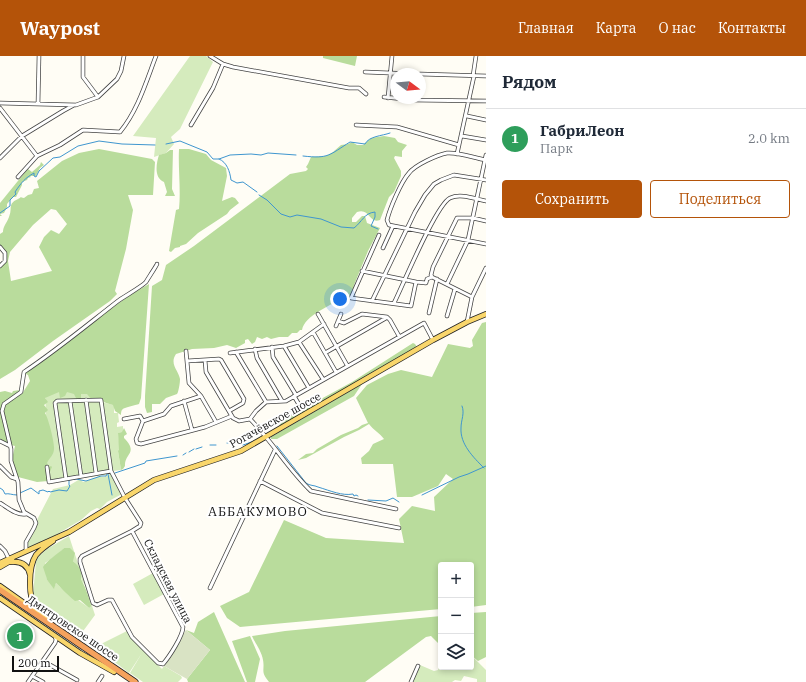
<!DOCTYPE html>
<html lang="ru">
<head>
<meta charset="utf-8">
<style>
	:root { --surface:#fff; --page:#f2f2f3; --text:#1f2937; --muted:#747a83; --line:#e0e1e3; --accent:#b45309 }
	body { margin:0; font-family:"IBM Plex Serif",serif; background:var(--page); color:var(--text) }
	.controls { position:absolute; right:12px; bottom:12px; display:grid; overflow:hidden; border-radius:4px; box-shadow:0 2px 6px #0003 }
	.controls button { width:36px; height:36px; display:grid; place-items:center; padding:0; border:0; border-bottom:1px solid var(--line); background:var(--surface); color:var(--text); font:20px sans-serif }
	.compass { position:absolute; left:390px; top:12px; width:36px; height:36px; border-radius:50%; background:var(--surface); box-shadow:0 2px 6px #0003; rotate:106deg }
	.scale { position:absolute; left:12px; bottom:10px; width:47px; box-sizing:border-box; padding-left:4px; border:2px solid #111; border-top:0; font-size:11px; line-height:14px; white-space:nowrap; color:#111; -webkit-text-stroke:3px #fff; paint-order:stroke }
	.you { position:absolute; left:340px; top:243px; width:14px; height:14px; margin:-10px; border:3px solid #fff; border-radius:50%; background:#1a73e8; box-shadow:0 0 0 6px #1a73e833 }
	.badge { display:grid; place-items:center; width:26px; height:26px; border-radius:50%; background:var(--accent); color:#fff; font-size:13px; font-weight:700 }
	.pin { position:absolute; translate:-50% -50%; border:2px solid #fff; box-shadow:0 1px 4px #0006 }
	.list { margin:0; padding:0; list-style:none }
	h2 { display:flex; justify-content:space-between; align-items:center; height:52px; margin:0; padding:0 16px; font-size:17px }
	h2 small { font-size:13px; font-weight:400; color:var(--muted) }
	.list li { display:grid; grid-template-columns:26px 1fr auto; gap:12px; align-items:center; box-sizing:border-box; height:60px; padding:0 16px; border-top:1px solid var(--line) }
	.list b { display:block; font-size:15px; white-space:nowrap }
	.list p { margin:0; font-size:13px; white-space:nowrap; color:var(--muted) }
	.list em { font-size:13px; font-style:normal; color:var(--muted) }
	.actions { display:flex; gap:8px; padding:12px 16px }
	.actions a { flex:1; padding:9px 0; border:1px solid var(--accent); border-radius:4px; text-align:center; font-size:14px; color:var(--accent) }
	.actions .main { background:var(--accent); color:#fff }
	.icon { flex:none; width:22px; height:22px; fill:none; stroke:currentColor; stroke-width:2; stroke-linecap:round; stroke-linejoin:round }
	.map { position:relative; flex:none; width:486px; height:626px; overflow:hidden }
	header { display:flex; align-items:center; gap:24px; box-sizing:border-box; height:56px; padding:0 20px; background:var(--accent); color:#fff }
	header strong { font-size:19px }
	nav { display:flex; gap:22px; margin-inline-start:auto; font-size:14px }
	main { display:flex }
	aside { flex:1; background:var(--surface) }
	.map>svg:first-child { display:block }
</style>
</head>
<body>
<header>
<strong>Waypost</strong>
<nav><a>Главная</a><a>Карта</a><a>О нас</a><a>Контакты</a></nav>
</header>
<main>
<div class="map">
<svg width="486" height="626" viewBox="0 0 486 626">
	<rect width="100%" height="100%" fill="#fffdf5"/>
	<!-- green -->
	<path fill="#d5ebbd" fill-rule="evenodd" d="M190,0H206L213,6L180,73L171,81L174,88L166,97L154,101L156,82L133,80Z
		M98,333L99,342L105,347L114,349V357H118L119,366L117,367V371L123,370V376L118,377L120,395H118L121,414L113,415L122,438L107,446L100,453L97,452L91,455L81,464L54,480L29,491L27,490L28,483L34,473L38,462L53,433L70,429L80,423L83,426L100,420L104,421L110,418L48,427L46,400L48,399L45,336Z
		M69,480L95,559L78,582L38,551L33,538L36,506L39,500L47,493ZM64,492L73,501V505L79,512L81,517V521L82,525L85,529L90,547L89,552C78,543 65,537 56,527L54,532L47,524L45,507L57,499Z
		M153,517L164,538L144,549L133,528Z
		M127,575L131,582L162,613L164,610L181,620L182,622L178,626H143L130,617L142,597L129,617L95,591Z
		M441,598V611H471V599L486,614V626H477V623L464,620L461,625L455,624L452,626H413L420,609L434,615L438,614L440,609Z"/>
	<!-- forest -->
	<path fill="#b9dc9c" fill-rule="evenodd" d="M323,0H357L355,10L323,2Z
		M384,80L395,82L398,86L407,89L402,95V101L395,100L394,102L401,115V120L394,136L389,141L380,164C368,168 371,152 357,156L352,162V166H356L362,160H365L367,167L380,172L368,195L354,229L352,242L348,244L341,242C329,251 305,259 302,274H300L297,277H292L288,281H279L271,283L267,281L262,283L257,281L255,286L252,288L248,283L245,284V287L236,292L227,289L214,292L192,293L176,298C169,308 179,315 180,323C180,327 179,332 178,336L177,338L166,342L160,348H152V356L147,357L145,351V340L152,230L162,224L166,209L194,190L290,118L306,115L308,113L306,111L308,108L311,101L326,100L333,96L341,89L348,88L352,86L357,89H363L371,82Z
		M99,93L152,103L155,106L153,139H128L133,154L126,193L115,235L117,238L110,245L53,285L15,314L0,323V211L6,205V197L0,190V178L3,176C3,170 7,167 9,161C13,152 7,148 18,143C22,141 19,141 24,142L28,139L32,138L34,133L39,132L37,125L62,105L79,97ZM51,153L56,154L67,168L59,178L51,174L44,181L39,191L52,215L11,225L8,205L10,196L33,169Z
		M179,93H189L206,98L211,104L226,112L227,120L222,145L232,141L235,142L239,147L230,154L227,158L198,177L186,188L180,190V191L175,192L171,196L169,195L176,154L179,153C181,134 178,113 179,93Z
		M170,94H173L172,133L175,140H165L167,136L164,126C154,122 156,108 159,99L166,97Z
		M41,106L44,109L40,112L36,120H30L31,121L28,122L27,124L22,126V129L16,141H13L7,148V151L4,157L0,158L2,160H0V147L26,115L28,113L32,116L40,109Z
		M149,228L141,342L139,348C136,349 123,352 123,353C121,354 121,357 121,359L115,355L113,349L106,347L101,344L91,343L87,338H81V344H77L74,338L67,336L65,340L60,342L59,336L45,342L48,346L44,349L48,354L45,357C48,361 55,388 54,393C54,399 49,402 47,407L49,411L51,410L52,411L49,418L48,425L37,426L18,421L12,403L15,390L11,389L0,384V336L5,335L12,337L13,335L20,334L21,338H22L30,325L28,319L26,318V315L48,301L79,276L130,239Z
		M486,266V549L471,551V509H441V553L240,571L227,562L220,550L249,536L284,464L326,482L404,487L399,463L412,450L435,455L434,441L453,423L446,418L438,430L412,441H397L393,408H362L361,402L369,395L373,388L384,383C380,377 373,374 369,368L359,374L344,381L306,402L298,404L306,398L313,397L317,393L341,379L358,372L362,369L368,367L356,342L367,329L388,318L401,314L432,321L448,288L470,292L473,290L472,284L482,267Z
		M413,287L415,288L417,291L280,370L279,366L352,326Z
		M362,328L354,340L277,383H271V381Z
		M124,372L127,378L124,380V382C139,397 124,398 125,410L123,413L121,414L118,395L119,394L118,377L122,376Z
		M64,492H70L75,497L73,505C76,508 80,511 81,516C82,519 80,522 82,525C86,533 89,541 91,550L89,552L80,544L75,545C71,542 60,531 56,527L54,533L47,524L46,520L43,511C47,504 58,498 64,492Z
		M214,556L245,626H188L187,623L210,594L186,574L194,577L198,566Z
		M486,556V601L478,605L471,599V557Z
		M441,560V590L431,580L426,581L365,626H269C260,615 265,615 263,604C262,596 255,587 252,580L285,575Z
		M250,580L260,603L255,626H247L232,585Z"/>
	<!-- cemetery -->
	<path fill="#d9e3c4" d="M186,574L210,594L187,623L164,610Z"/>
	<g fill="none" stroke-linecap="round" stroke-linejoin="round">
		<!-- stream -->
		<path stroke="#3f96cf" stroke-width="1" d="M166,88L180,85L207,96L213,103H219L230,99L251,98L261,99L268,97L296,99
			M303,100C329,103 329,99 350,86L365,88C369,80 382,80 390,77
			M219,103C227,106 230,116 231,124L237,127L243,126L257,136
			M259,139L267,144L281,158L290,161L297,159L321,163L341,171L354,172C362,166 364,157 375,156V161L371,170L378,173
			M0,157L10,150V144L16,138L15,136C21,127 25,122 34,117V120L36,121L39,115L53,102L60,101L78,90L99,85L122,88L155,89
			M462,350C465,357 461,364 461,372C460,388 473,401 484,412
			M227,387L236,386L243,389L257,384
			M210,389H216
			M277,390L306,427C310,430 314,429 318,431C331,435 342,440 353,438L354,440L356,439L358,440
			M196,393L202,391
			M189,396L194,393
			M183,399L186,397
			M115,417L145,407L146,405L177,400
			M108,418L112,439
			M0,432L3,434L5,438C9,437 12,439 17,439
			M20,437L31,432L39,438V435L43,434L48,436L49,435L50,436L59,434L67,435L70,430L69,429V424L76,423L86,425L101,420H106L107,418L110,417
			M422,439L459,421L468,418L486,410
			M368,444L386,445L393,442L399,446"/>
		<defs>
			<path id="minor" d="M83,0V21L98,41
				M210,0L223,8L233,11L349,32H359L366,38
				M365,16L415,18
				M420,18L486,20
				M473,20L476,0
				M384,41L414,44L486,45
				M388,42L392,0
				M0,47L76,49L98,41L117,23L121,15L124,0
				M38,48L39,0
				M0,52L37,100L60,89L83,74L120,76C138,54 146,26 156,0
				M467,60L486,64
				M191,69L213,32L223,8
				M356,69L397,71L459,89
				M462,80L486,84
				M457,98L474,20
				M0,102L22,80L63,55L74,49
				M486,104C474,102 459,96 447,97C437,99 415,109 409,117C401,126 390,152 387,164L389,169L486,188
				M18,121L37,100
				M379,179L351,242L411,250L416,226
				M0,191L5,197V205L0,210
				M383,192L393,170
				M362,215L416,226L426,227L427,223L432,221
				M447,228L468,184L486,99
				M472,241L432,221L431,219L433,211L457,162H473L486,165
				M372,245L415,156L425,139L434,128L441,124L454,119L486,124
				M394,247C403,229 436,149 450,142C461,137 475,143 486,145
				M429,257L437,223
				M318,258L347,309
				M447,260L455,233
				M338,265L344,267L362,258L387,261L390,264L399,280
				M467,266L472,241L486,212
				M336,270L341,258
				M313,276L336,316
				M299,286L323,323
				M284,290L309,332
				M272,291L273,301L296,339
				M255,293L257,302L282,345
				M186,295L189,327L201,340L216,366
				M236,296L266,346
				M230,297L284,290L299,286L324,268
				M325,297L386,262
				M205,304L206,316L233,362L239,365L250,363C272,385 288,413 311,435L396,453
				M187,305L219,303L221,304L244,343L243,347L229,355
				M201,340L171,350L164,358L143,365L136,383L137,387L141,388L205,371L232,360
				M294,340L301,352
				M86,344L96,417
				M70,345L81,420
				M184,345L192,374
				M124,363L140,360L143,365
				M250,363L256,355L266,346L286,345L424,267L433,284
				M278,364L314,345
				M0,385L10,390
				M0,410L11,421L17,423
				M47,411L49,426L111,415
				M66,423L55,347L57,345L101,344L111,415L125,442L141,467L140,470L132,475L183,571C183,580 169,601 163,608L158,607L132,581L112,544H108L97,549L93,547L80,506V503L82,500L132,475
				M260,425L322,457L399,472
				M0,447C7,451 17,460 26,458
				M0,490L5,495L9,503
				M26,494V486L34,472L36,467L34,462L24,456L19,444L18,426L11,405V393L2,355L4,348L21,336L24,316C57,294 87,269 118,245C125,240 141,231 146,226C147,224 157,209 157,208
				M210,532L275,394
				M43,605L77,624
				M32,620L43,626
				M28,626L55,587L56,584L55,580
				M98,626L102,620
				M411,626L418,610"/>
			<path id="major" d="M10,506C20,505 28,508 30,519
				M0,507L69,476L154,424L241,395L433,284L467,266L486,258
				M0,511L12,504
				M0,530L48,564
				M0,542L80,597L114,616
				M36,553C28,542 28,511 36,499C41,493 47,489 53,485"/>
			<path id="highway" d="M0,534L135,626"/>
		</defs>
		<!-- minor casing -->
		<use href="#minor" stroke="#444" stroke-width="4.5"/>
		<!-- major casing -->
		<use href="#major" stroke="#222" stroke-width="6"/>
		<!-- highway casing -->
		<use href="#highway" stroke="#222" stroke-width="7"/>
		<!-- minor -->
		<use href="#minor" stroke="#fff" stroke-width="3"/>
		<!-- major -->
		<use href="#major" stroke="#f9d66b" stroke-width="4.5"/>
		<!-- highway -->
		<use href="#highway" stroke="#f5a25d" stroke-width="5.5"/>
	</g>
	<g text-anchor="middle" stroke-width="4" stroke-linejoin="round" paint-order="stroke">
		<!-- street labels -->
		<g font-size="11" fill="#111" stroke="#fff">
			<text transform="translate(275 364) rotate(-29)" y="4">Рогачёвское шоссе</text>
			<text transform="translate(168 525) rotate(63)" y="4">Складская улица</text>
			<text transform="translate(73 572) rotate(34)" y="4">Дмитровское шоссе</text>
		</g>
		<!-- quarter labels -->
		<g font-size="13" letter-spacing="1" fill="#111" stroke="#fff">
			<text x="258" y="460">АББАКУМОВО</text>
		</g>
	</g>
</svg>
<div class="controls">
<button>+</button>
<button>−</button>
<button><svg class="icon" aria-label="layers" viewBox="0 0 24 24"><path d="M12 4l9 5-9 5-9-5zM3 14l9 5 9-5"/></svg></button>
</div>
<svg class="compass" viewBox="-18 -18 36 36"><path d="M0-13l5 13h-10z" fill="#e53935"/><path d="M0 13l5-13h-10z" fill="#747a83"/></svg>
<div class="scale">200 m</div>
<div class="you"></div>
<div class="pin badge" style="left:20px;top:580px;background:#2e9e5b">1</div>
</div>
<aside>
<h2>Рядом<small></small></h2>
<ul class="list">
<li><span class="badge" style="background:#2e9e5b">1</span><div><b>ГабриЛеон</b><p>Парк</p></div><em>2.0 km</em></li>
</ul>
<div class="actions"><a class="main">Сохранить</a><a>Поделиться</a></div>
</aside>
</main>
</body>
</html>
